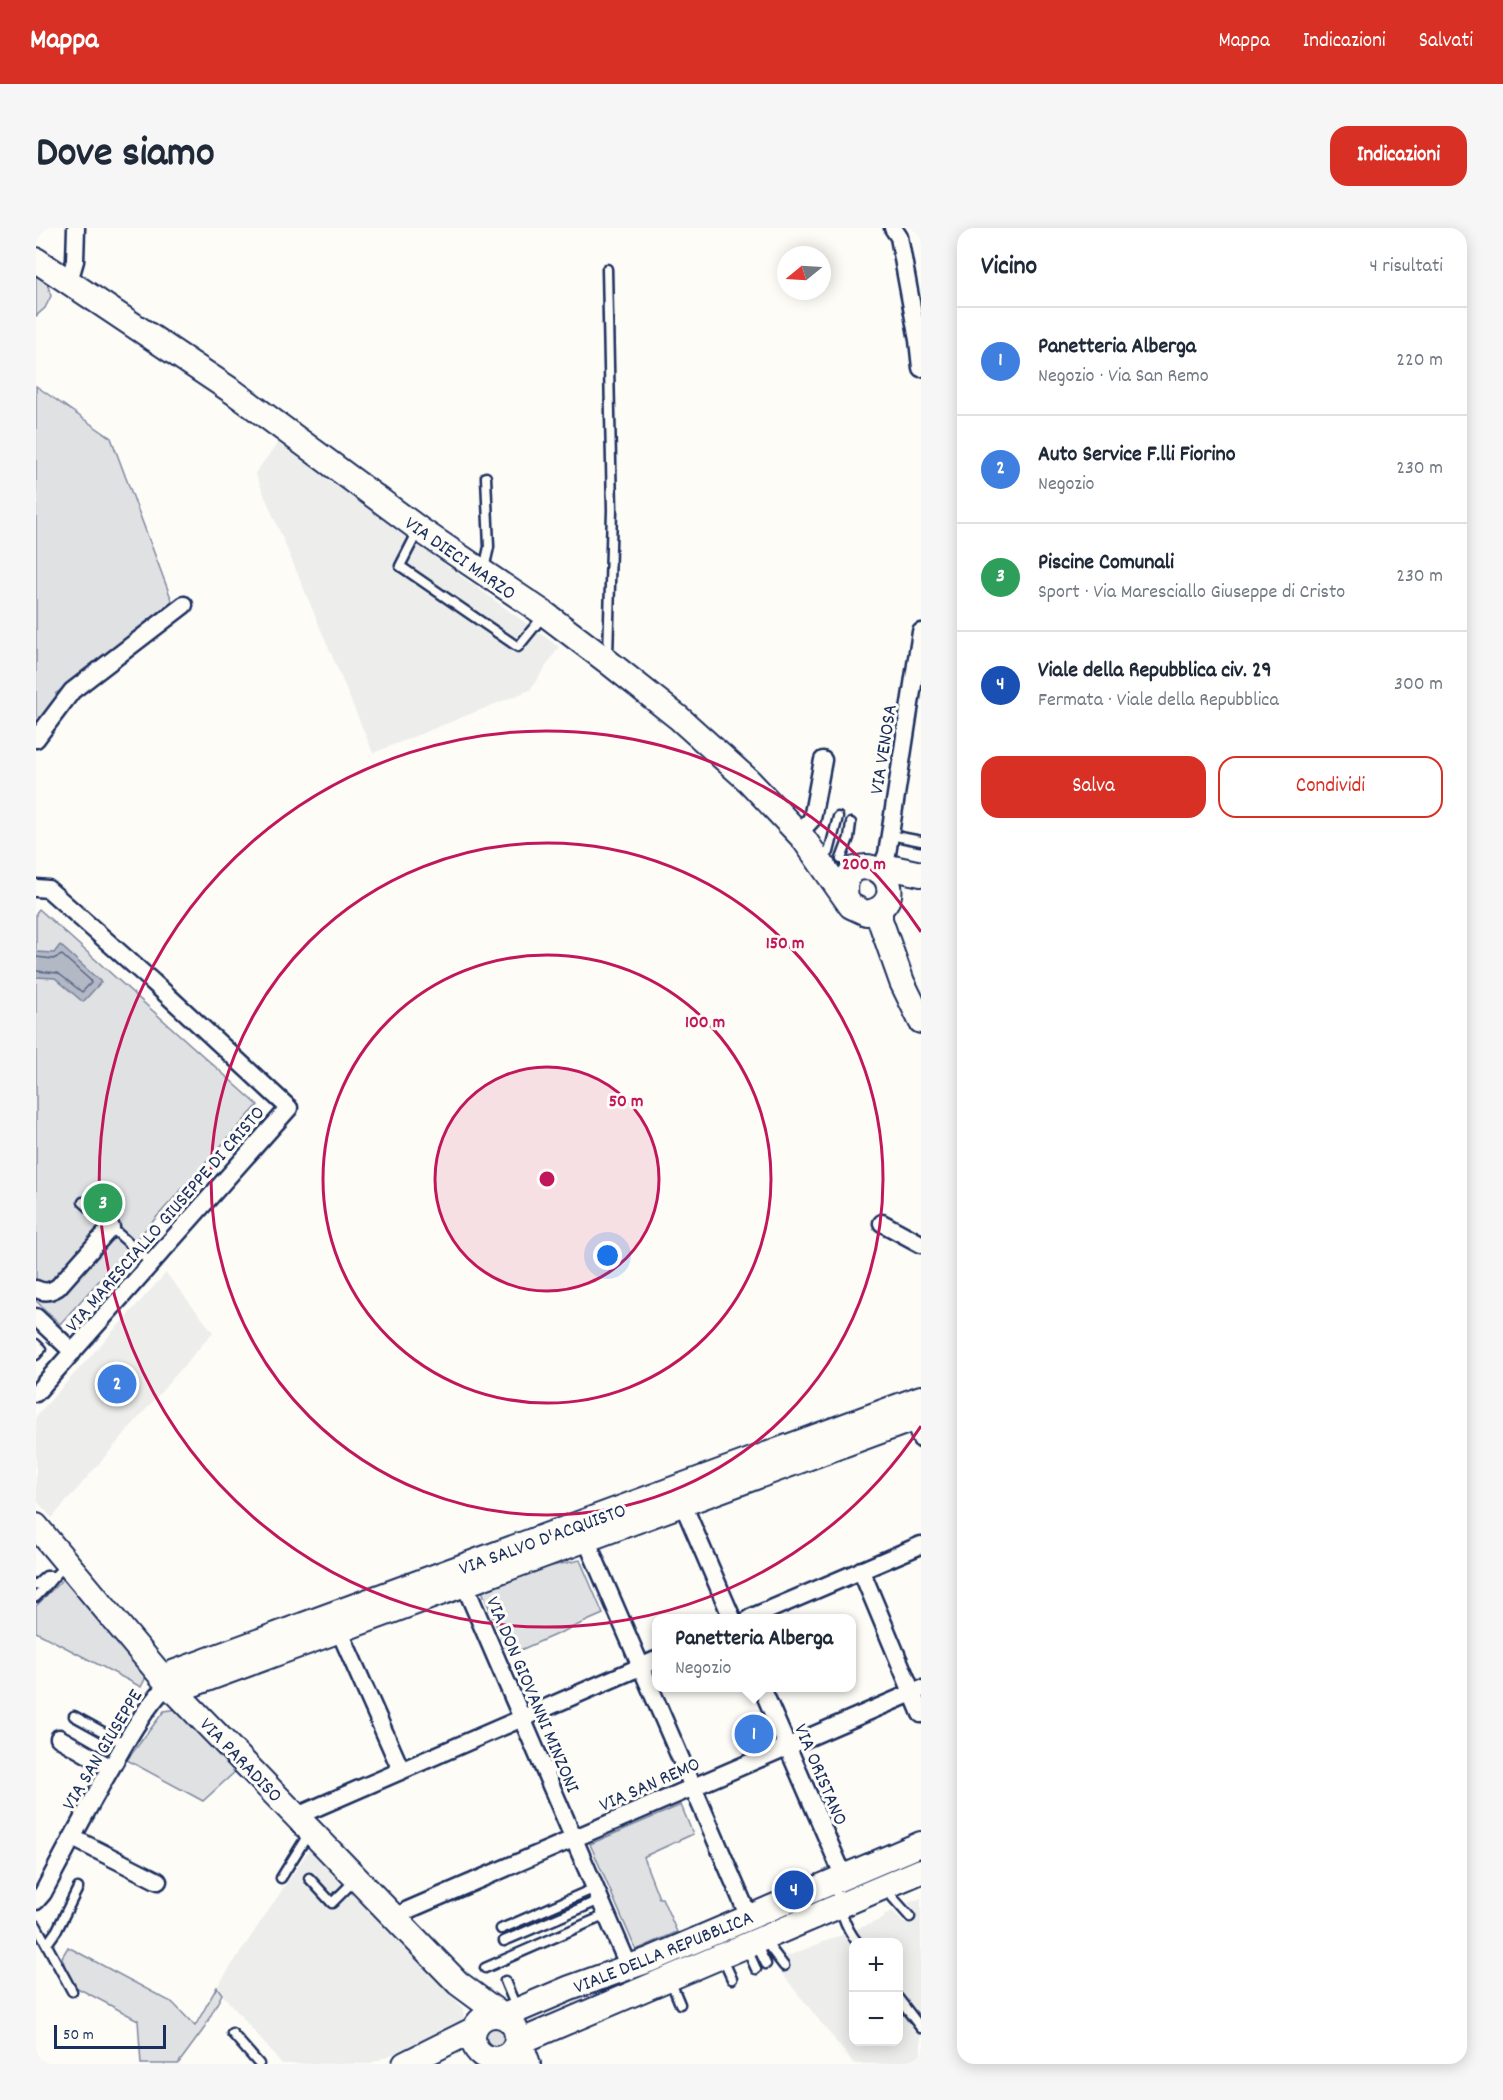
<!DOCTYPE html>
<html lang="it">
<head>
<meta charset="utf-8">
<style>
	:root { --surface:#fff; --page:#f6f6f7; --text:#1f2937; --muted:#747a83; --line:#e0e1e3; --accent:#d93025 }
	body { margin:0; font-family:Dekko,sans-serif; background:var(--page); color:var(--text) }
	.controls { position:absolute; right:18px; bottom:18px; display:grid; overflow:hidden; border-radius:12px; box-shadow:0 3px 15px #0003 }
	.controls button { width:54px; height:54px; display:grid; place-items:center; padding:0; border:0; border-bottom:2px solid var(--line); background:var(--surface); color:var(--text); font:30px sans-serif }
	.compass { position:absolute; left:741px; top:18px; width:54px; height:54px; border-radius:50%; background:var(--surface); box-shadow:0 3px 15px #0003; rotate:252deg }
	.scale { position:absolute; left:18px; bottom:15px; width:112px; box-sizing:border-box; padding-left:6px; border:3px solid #1b2f5e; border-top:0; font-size:16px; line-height:21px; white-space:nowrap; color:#1b2f5e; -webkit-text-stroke:4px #fdfcf7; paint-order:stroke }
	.you { position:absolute; left:572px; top:1028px; width:21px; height:21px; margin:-15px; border:4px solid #fff; border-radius:50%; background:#1a73e8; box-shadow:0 0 0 9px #1a73e833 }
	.badge { display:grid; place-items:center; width:39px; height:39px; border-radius:50%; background:var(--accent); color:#fff; font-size:20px; font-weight:700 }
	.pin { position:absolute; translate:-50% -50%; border:3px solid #fff; box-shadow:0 2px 6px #0006 }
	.popup { position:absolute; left:616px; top:1386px; width:204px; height:78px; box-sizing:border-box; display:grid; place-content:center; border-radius:12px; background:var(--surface); filter:drop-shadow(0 2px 4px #0005); font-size:20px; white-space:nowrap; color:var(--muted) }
	.popup b { font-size:22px; color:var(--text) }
	.popup::after { content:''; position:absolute; left:50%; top:100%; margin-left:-12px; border:12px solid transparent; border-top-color:var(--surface) }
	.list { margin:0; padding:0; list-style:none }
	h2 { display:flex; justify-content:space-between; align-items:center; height:78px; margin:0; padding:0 24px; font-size:26px }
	h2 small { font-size:20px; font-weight:400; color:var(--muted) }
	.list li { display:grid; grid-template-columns:39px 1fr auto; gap:18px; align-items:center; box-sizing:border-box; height:108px; padding:0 24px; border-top:2px solid var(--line) }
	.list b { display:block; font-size:22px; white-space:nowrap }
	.list p { margin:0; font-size:20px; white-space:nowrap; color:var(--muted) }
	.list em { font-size:20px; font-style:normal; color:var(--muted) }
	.actions { display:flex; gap:12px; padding:18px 24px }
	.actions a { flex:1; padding:14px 0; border:2px solid var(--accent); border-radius:18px; text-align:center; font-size:21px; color:var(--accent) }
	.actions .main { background:var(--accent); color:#fff }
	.map { position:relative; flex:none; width:885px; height:1836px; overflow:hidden; border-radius:18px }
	header { display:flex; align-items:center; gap:36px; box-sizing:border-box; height:84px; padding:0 30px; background:var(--accent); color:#fff }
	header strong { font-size:28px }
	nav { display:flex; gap:33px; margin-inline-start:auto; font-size:21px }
	.intro { display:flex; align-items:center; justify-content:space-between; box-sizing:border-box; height:144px; padding:0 36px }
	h1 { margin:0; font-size:42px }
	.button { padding:15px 27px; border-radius:18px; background:var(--accent); color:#fff; font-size:21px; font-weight:700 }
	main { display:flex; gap:36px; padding:0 36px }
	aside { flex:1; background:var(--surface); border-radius:18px; box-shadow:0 3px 15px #0003 }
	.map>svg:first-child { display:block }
</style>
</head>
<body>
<header>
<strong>Mappa</strong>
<nav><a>Mappa</a><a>Indicazioni</a><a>Salvati</a></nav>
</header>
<div class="intro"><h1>Dove siamo</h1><a class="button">Indicazioni</a></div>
<main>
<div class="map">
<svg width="885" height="1836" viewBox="0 0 885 1836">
	<rect width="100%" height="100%" fill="#fdfcf7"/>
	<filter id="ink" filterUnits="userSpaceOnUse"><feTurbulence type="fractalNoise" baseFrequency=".0167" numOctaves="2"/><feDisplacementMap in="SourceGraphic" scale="12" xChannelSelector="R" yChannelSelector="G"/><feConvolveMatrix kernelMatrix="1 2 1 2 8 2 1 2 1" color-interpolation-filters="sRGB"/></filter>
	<g filter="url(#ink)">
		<!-- built -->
		<path fill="#edeeec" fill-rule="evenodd" d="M242,215L523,419L494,462L337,525L219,245Z
			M130,1045L177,1104L16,1290L0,1272V1188Z
			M275,1619L421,1773L427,1781L428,1791L423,1798L333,1836H246L186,1766L181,1759Z
			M885,1670V1836H818L743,1742L752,1734L749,1729L849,1690L847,1687L857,1683L867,1695L880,1684L872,1675ZM818,1714H862V1814H818Z"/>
		<!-- green -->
		<path fill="#e0e1e3" stroke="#7e88a0" stroke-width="1.5" d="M0,45L11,55L15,68L9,80L0,88Z
			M0,158L75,210L138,378L19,466L33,457L0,500Z
			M3,681L222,877L24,1096L0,1073V685Z
			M544,1332L567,1386L473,1427L446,1363L492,1343Z
			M29,1349L111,1447L105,1459L0,1404V1378Z
			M142,1481L201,1542L167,1573L91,1532L128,1483Z
			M645,1577L657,1606L607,1629L623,1670H626L641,1704L600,1722L554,1616Z
			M32,1719L137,1775L159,1798L181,1759L186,1766L167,1802L142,1836H105L102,1792L34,1756L26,1729Z
			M447 1808a11 11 0 1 1 22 0a11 11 0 1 1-22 0Z"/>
		<!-- water -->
		<path fill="#b3b8c5" stroke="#76819c" stroke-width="1.5" d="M24,717L65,754L47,774L19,750L0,749V724L18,725Z"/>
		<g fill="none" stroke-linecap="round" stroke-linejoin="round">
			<!-- shore -->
			<path stroke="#586687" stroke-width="1.5" d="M0,729L17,731L26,727L54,752L55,755L46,764L22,745L0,743"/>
			<defs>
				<path id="lane" d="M571,41L576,282L572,429
					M382,303L364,338L482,419L508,387
					M448,341L453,319L450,249
					M854,607L885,613
					M793,624L802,589
					M805,631L813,610L815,595
					M47,974L116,1036
					M0,1116L5,1121L0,1127
					M0,1357L10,1348H16
					M0,1369C11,1358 17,1348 29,1338
					M38,1488L89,1516
					M245,1650L273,1605
					M273,1650L296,1675L319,1652
					M798,1654C803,1676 807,1697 821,1714
					M850,1662L874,1689
					M0,1697L36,1763
					M465,1701L559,1660
					M468,1713L564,1672
					M729,1713L748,1738
					M719,1714L730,1736
					M11,1716L21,1702L42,1660
					M710,1719L720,1741
					M686,1729L696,1751
					M449,1740L570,1687
					M634,1752L644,1776
					M469,1753L480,1779
					M862,1770L885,1800
					M196,1805L223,1836"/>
				<path id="street" d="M857,0L863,9L882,112L885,140
					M33,53L39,33L40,0
					M0,511L36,463L148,377
					M763,605L776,591L787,532
					M846,645L845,641L851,626L885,404
					M0,660L12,661L117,754L253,880L0,1165
					M846,995L885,1016
					M0,1061C9,1065 14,1064 22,1059L75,999
					M0,1089L37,1124
					M873,1181L885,1211
					M643,1267L696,1390
					M546,1302L713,1689
					M825,1342L885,1486
					M424,1346L593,1739
					M714,1390L885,1317
					M300,1395L365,1542
					M726,1460L808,1649
					M23,1510L75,1540
					M261,1588L620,1432
					M37,1610L122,1653
					M0,1673L7,1665C29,1623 51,1581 75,1540C92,1510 108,1481 132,1456
					M360,1690L372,1682L885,1461"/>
				<path id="secondary" d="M0,32L199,165L383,301L509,386L571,433L643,490L713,553L767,610L815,678L830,685C869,680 855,629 819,641C809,649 808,658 810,671
					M846,645L857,640L885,646
					M844,681V692L866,754L885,793
					M0,1298L132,1456L422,1755L464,1786
					M126,1449L885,1170
					M138,1463L885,1188
					M437 1809a22 22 0 1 1 44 0a22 22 0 1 1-44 0Z
					M468,1788L534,1760L613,1732L885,1616
					M481,1815L885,1643
					M481,1815L487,1822L492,1836
					M369,1836L437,1802"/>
			</defs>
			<!-- lane casing -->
			<use href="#lane" stroke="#1b2f5e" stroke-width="13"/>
			<!-- street casing -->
			<use href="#street" stroke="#1b2f5e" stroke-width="21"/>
			<!-- secondary casing -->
			<use href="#secondary" stroke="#1b2f5e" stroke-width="28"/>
			<!-- lane -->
			<use href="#lane" stroke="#fdfcf7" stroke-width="8"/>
			<!-- street -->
			<use href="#street" stroke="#fdfcf7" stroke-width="16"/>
			<!-- secondary -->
			<use href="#secondary" stroke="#fdfcf7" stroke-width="24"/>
		</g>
	</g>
	<!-- distance rings -->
	<circle cx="511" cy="951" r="112" fill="#c2185b" fill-opacity=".12"/>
	<g fill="none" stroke="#c2185b" stroke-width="3">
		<circle cx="511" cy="951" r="112"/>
		<circle cx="511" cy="951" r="224"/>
		<circle cx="511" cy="951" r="336"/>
		<path d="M885 1198A448 448 0 1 1 885 704"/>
	</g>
	<g text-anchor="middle" stroke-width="6" stroke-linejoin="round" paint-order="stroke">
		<!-- street labels -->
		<g font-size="20" fill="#1b2f5e" stroke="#fdfcf7">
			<text transform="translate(425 329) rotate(35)" y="7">VIA DIECI MARZO</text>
			<text transform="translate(846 521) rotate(-81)" y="7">VIA VENOSA</text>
			<text transform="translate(128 990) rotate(-49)" y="7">VIA MARESCIALLO GIUSEPPE DI CRISTO</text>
			<text transform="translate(506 1310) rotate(-20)" y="7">VIA SALVO D'ACQUISTO</text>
			<text transform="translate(498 1466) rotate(67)" y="7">VIA DON GIOVANNI MINZONI</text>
			<text transform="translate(65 1521) rotate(-59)" y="7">VIA SAN GIUSEPPE</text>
			<text transform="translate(206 1531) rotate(46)" y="7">VIA PARADISO</text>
			<text transform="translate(786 1546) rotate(67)" y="7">VIA ORISTANO</text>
			<text transform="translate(613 1555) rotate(-24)" y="7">VIA SAN REMO</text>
			<text transform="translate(627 1723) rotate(-22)" y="7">VIALE DELLA REPUBBLICA</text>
		</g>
	</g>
	<circle cx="511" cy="951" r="9" fill="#c2185b" stroke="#fdfcf7" stroke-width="3"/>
	<g font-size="18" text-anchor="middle" font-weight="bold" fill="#c2185b" stroke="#fdfcf7" stroke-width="6" stroke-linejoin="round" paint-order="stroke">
		<text x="828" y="641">200 m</text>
		<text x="749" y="720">150 m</text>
		<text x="669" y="799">100 m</text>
		<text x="590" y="878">50 m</text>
	</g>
</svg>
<div class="controls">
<button>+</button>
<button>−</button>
</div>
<svg class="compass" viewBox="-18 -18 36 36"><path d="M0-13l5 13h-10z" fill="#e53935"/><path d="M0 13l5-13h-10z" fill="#747a83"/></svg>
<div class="scale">50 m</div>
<div class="you"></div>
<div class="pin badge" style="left:718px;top:1506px;background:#3f7fe0">1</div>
<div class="popup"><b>Panetteria Alberga</b>Negozio</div>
<div class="pin badge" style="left:81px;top:1156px;background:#3f7fe0">2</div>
<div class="pin badge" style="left:67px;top:975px;background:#2e9e5b">3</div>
<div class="pin badge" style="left:758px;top:1662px;background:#1a4fb4">4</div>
</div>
<aside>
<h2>Vicino<small>4 risultati</small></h2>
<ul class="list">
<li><span class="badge" style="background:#3f7fe0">1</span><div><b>Panetteria Alberga</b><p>Negozio · Via San Remo</p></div><em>220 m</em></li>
<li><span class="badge" style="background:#3f7fe0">2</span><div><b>Auto Service F.lli Fiorino</b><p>Negozio</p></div><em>230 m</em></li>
<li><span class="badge" style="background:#2e9e5b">3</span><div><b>Piscine Comunali</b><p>Sport · Via Maresciallo Giuseppe di Cristo</p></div><em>230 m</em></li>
<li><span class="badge" style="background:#1a4fb4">4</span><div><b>Viale della Repubblica civ. 29</b><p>Fermata · Viale della Repubblica</p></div><em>300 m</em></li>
</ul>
<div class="actions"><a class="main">Salva</a><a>Condividi</a></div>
</aside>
</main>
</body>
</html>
